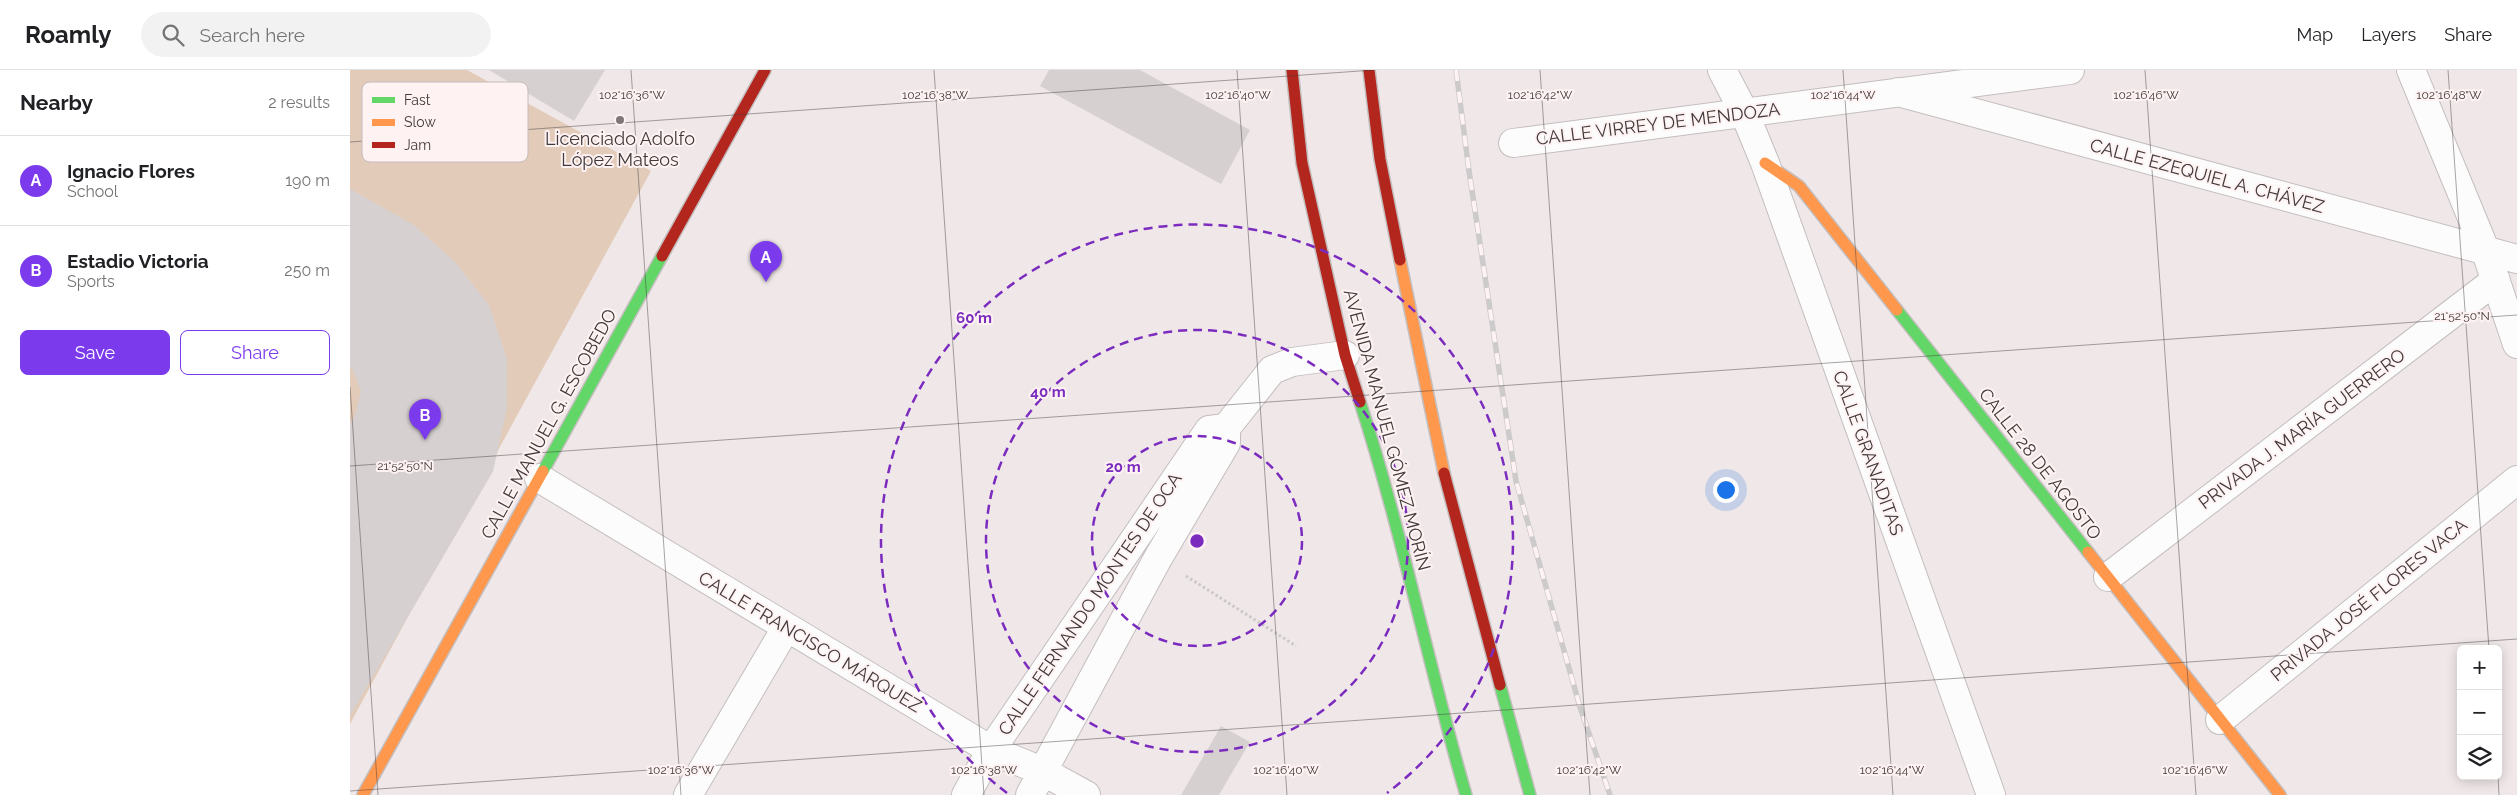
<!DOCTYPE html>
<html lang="en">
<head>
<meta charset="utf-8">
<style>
	:root { --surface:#fff; --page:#f2f2f2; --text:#202124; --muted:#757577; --line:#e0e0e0; --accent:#7c3aed }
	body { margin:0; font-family:Raleway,sans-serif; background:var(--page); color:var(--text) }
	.controls { position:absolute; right:15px; bottom:15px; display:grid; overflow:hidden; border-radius:8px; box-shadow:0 2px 12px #0003 }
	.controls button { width:45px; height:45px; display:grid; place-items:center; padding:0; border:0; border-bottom:1px solid var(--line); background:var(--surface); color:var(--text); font:25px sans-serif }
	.you { position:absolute; left:1375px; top:419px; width:18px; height:18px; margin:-12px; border:4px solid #fff; border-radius:50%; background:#1a73e8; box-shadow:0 0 0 8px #1a73e833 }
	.badge { display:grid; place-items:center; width:32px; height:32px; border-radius:50%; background:var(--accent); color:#fff; font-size:16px; font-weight:700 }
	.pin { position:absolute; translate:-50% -41px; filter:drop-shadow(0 1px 2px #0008) }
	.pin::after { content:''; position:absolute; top:26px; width:18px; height:15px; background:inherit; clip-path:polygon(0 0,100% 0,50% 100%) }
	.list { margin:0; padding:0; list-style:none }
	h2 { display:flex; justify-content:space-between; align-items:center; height:65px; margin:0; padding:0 20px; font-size:21px }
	h2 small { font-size:16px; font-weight:400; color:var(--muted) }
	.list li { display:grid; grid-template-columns:32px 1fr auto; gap:15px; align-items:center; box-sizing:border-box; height:90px; padding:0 20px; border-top:1px solid var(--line) }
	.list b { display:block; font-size:19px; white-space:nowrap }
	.list p { margin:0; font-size:16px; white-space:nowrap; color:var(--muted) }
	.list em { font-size:16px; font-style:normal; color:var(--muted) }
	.actions { display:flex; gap:10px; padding:15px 20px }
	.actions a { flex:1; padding:11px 0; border:1px solid var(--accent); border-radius:8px; text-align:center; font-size:18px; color:var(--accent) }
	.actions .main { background:var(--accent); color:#fff }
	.icon { flex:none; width:28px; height:28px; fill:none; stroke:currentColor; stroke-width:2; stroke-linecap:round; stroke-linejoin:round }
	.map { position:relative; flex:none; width:2167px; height:725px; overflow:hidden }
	header { display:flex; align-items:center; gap:30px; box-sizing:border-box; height:70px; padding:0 25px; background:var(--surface); border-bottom:1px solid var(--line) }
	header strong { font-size:24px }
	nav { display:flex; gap:28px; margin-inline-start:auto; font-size:18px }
	.search { width:350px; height:45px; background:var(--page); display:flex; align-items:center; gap:12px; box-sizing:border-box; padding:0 18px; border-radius:28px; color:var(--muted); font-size:19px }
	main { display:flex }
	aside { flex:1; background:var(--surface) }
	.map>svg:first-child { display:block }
</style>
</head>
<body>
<header>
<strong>Roamly</strong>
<div class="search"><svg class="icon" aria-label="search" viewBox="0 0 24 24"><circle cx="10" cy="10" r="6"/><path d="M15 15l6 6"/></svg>Search here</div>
<nav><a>Map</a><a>Layers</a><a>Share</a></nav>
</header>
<main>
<aside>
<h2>Nearby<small>2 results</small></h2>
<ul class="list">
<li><span class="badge">A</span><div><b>Ignacio Flores</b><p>School</p></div><em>190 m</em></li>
<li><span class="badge">B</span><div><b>Estadio Victoria</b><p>Sports</p></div><em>250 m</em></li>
</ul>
<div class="actions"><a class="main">Save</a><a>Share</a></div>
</aside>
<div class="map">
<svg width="2167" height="725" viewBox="0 0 2167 725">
	<rect width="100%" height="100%" fill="#f0e8e8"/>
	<!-- green -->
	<path fill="#e2cbb9" d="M0,0H117L301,101L146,384L143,401L60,543L0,654Z"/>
	<!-- building -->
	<path fill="#d7d0d0" d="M139,0H255L224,51Z
		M699,0H790L900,60L871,114L690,16Z
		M0,119L64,155L106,193L139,235L157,289V338L143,401L0,646V354L5,345L11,321L3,300L0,298Z
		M871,656L900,672L869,725H831Z"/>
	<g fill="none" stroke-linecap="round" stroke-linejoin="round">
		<defs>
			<path id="street" d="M1372,0L1394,42L1415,93L1641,725
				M2061,0L2136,182L2167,274
				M1548,22L2167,189
				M1163,73L1720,0
				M189,408L641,680L694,702L736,725
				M1758,507L2146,210
				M1870,650L2167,410
				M338,725L436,558
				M616,725L641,680L859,360L876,358
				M680,725L808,488L876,373V358L922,300L942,292L995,285"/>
			<path id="fast" d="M1547,240L1738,482
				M1010,332C1052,461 1078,595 1116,725
				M193,401L312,186
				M1150,615L1180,725"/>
			<path id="slow" d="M1415,93L1449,116L1547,240
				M1050,190L1094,403
				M1738,482L1930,725
				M13,725L193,401"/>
			<path id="jam" d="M942,0L952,93L995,285L1010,332
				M1019,0L1030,89L1050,190
				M312,186L415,0
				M1094,403L1150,615"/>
		</defs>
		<!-- street casing -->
		<use href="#street" stroke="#c4bebe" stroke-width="30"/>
		<!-- fast casing -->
		<use href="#fast" stroke="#c4bebe" stroke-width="14"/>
		<!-- slow casing -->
		<use href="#slow" stroke="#c4bebe" stroke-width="14"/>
		<!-- jam casing -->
		<use href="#jam" stroke="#c4bebe" stroke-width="14"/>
		<!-- path -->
		<path stroke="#ccc9c9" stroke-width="3" stroke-dasharray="2.5 2.5" stroke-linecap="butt" d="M836,506L946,576"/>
		<!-- street -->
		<use href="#street" stroke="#fdfcfc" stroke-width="28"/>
		<!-- fast -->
		<use href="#fast" stroke="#63d668" stroke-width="11"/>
		<!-- slow -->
		<use href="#slow" stroke="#ff974d" stroke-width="11"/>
		<!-- jam -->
		<use href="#jam" stroke="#b3261e" stroke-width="11"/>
		<defs>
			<path id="rail" d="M1106,0L1119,101L1166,411L1230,637L1260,725"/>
		</defs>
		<!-- rail casing -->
		<use href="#rail" stroke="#cccaca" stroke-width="5.5"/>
		<!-- rail -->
		<use href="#rail" stroke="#fff2f3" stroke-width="4" stroke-dasharray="11" stroke-linecap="butt"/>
	</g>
	<!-- ticks -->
	<path fill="none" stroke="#403a3b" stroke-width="1" stroke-opacity="0.45" d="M281,0L331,725M584,0L634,725M887,0L937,725M1190,0L1240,725M1493,0L1543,725M1795,0L1846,725M2098,0L2139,579M0,72L1024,0M0,317L28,725M0,396L2167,245M2148,706L2149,725M0,721L2167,569"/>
	<!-- distance rings -->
	<g fill="none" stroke="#7b2cbf" stroke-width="2.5" stroke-dasharray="9 6">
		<circle cx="847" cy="471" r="105"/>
		<circle cx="847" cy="471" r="211"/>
		<path d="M657 723A316 316 0 1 1 1037 723"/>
	</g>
	<!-- markers -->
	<circle fill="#7e7778" stroke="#fff2f3" stroke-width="2" cx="270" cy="50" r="5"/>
	<g text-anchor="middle" stroke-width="4" stroke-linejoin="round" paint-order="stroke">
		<!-- street labels -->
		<g font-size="18" fill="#403a3b" stroke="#fff2f3">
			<text transform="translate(1308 54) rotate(-7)" y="6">CALLE VIRREY DE MENDOZA</text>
			<text transform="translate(1857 106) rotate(15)" y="6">CALLE EZEQUIEL A. CHÁVEZ</text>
			<text transform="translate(199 354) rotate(-61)" y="6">CALLE MANUEL G. ESCOBEDO</text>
			<text transform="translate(1952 359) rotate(-37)" y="6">PRIVADA J. MARÍA GUERRERO</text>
			<text transform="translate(1037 360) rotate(75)" y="6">AVENIDA MANUEL GÓMEZ MORÍN</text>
			<text transform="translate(1518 383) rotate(70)" y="6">CALLE GRANADITAS</text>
			<text transform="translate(1690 394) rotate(52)" y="6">CALLE 28 DE AGOSTO</text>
			<text transform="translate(2019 530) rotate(-39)" y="6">PRIVADA JOSÉ FLORES VACA</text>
			<text transform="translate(740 534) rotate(-56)" y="6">CALLE FERNANDO MONTES DE OCA</text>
			<text transform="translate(460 572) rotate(31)" y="6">CALLE FRANCISCO MÁRQUEZ</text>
		</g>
		<!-- poi labels -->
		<g font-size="18" fill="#403a3b" stroke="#fff2f3">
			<text x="270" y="75">Licenciado Adolfo<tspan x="270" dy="21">López Mateos</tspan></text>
		</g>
	</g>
	<!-- legend -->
	<rect x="12" y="12" width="166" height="80" rx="8" fill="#fff2f3" stroke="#c6bbbc" stroke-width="1"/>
	<rect x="22" y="27" width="23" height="6" fill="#63d668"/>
	<rect x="22" y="49" width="23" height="7" fill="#ff974d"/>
	<rect x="22" y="72" width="23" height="6" fill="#b3261e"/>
	<g font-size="14" fill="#403a3b">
		<text x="54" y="35">Fast</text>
		<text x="54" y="57">Slow</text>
		<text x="54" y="80">Jam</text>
	</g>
	<g font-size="12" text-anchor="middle" fill="#403a3b" stroke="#fff2f3" stroke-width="4" stroke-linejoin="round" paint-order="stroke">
		<text x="282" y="29">102°16'36"W</text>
		<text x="585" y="29">102°16'38"W</text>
		<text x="888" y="29">102°16'40"W</text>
		<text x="1190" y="29">102°16'42"W</text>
		<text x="1493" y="29">102°16'44"W</text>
		<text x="1796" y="29">102°16'46"W</text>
		<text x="2099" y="29">102°16'48"W</text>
		<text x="2112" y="250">21°52'50"N</text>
		<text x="55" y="400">21°52'50"N</text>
		<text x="331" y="704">102°16'36"W</text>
		<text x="634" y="704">102°16'38"W</text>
		<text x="936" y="704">102°16'40"W</text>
		<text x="1239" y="704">102°16'42"W</text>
		<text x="1542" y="704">102°16'44"W</text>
		<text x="1845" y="704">102°16'46"W</text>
	</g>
	<circle cx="847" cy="471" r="8" fill="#7b2cbf" stroke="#fff2f3" stroke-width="2.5"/>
	<g font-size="15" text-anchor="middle" font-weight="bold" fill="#7b2cbf" stroke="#fff2f3" stroke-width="4" stroke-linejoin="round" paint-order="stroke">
		<text x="624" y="253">60 m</text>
		<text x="698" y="327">40 m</text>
		<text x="773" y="402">20 m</text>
	</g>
</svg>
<div class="controls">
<button>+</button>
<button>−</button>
<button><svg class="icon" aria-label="layers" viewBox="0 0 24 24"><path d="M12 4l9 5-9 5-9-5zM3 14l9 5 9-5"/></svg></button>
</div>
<div class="you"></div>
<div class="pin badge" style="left:416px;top:212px">A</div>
<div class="pin badge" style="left:75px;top:370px">B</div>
</div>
</main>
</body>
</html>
